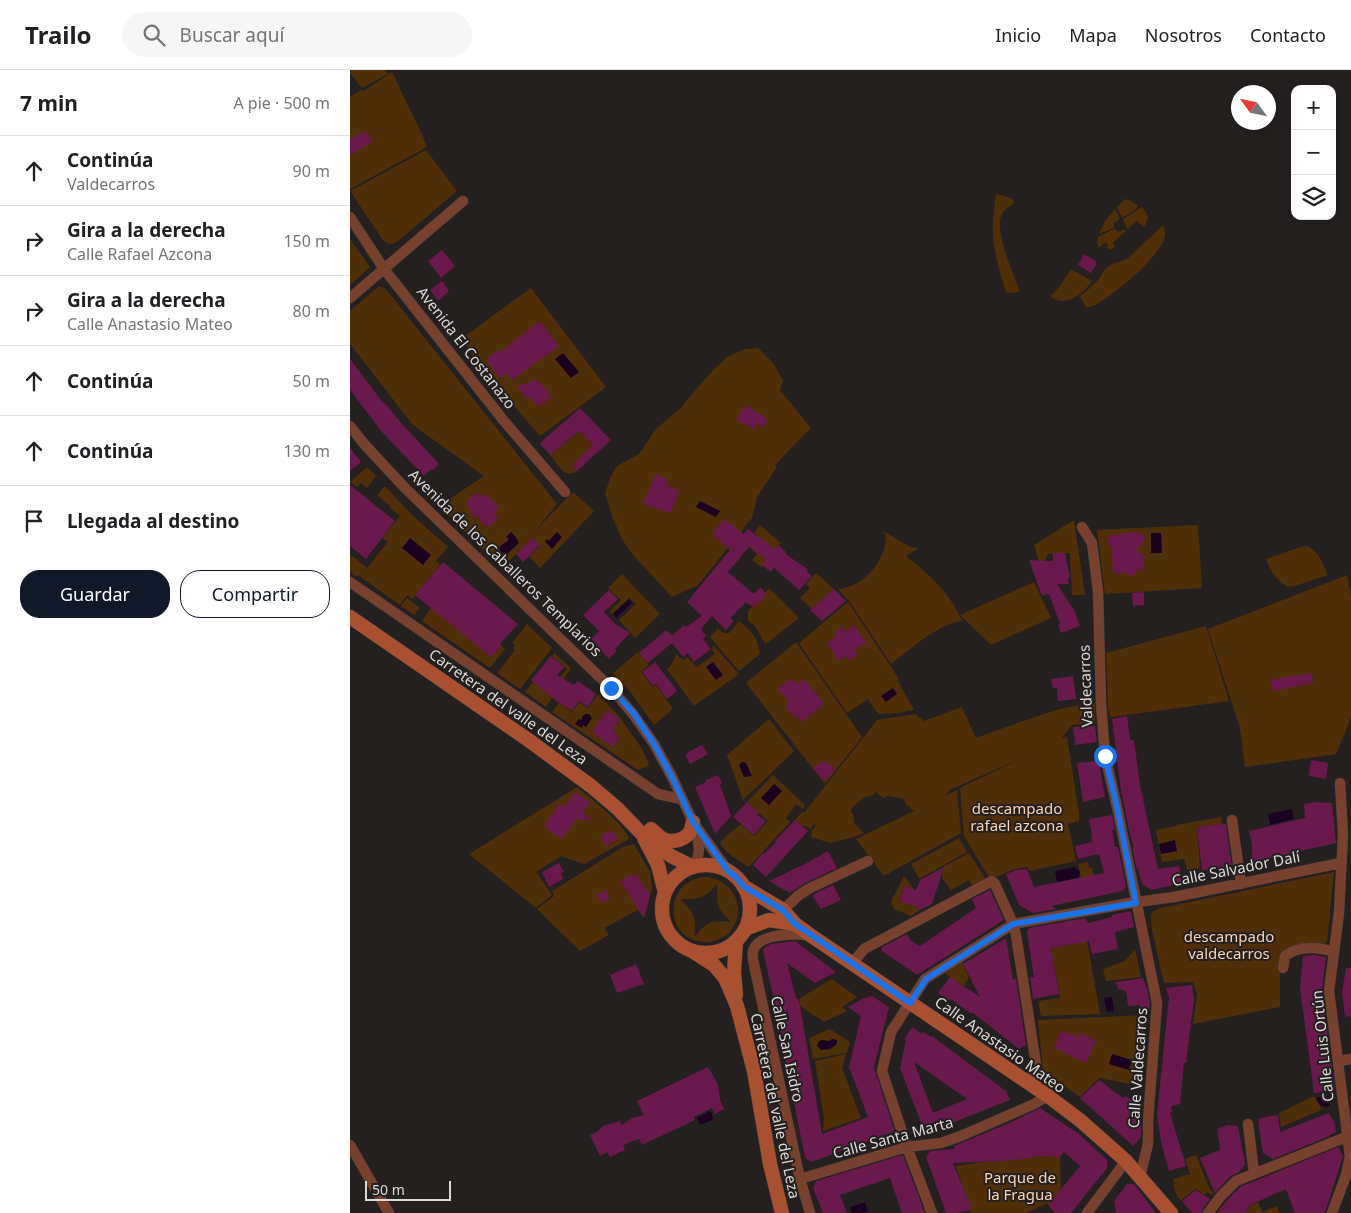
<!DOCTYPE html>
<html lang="es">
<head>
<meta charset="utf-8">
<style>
	:root { --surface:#fff; --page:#f6f6f6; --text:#202124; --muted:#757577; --line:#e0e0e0; --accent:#111827 }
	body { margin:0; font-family:"Noto Sans",sans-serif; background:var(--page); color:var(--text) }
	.controls { position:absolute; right:15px; top:15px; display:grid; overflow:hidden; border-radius:10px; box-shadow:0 2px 12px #0003 }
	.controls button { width:45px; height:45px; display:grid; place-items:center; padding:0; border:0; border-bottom:1px solid var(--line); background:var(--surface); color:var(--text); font:25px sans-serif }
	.compass { position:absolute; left:881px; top:15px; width:45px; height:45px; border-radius:50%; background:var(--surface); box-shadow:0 2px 12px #0003; rotate:303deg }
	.scale { position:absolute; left:15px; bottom:12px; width:86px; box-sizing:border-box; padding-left:5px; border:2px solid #dcd9d9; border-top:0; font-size:14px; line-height:18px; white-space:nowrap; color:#dcd9d9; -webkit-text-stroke:4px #242020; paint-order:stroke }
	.stop { position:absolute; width:15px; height:15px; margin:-11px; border:4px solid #1a73e8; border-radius:50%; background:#fff }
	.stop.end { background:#1a73e8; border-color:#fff; box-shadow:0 1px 5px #0008 }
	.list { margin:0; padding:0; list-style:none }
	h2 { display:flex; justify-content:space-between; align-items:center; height:65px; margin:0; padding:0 20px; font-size:21px }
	h2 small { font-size:16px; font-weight:400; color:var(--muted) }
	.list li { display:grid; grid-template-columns:32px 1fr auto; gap:15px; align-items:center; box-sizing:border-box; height:70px; padding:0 20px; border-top:1px solid var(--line) }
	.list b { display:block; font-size:19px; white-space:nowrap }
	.list p { margin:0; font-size:16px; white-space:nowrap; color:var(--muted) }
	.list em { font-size:16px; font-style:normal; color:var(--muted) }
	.actions { display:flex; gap:10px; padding:15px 20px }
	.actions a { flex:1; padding:11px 0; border:1px solid var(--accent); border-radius:20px; text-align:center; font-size:18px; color:var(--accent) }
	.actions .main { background:var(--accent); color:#fff }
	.icon { flex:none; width:28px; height:28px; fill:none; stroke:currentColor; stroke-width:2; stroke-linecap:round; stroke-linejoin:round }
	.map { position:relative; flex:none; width:1001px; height:1143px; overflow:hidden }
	header { display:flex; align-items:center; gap:30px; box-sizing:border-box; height:70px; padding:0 25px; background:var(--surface); border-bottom:1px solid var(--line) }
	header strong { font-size:24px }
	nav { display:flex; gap:28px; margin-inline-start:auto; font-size:18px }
	.search { width:350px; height:45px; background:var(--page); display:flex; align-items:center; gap:12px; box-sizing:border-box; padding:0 18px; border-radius:28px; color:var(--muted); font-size:19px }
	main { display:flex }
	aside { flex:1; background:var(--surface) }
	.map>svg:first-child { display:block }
</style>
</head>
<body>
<header>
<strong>Trailo</strong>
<div class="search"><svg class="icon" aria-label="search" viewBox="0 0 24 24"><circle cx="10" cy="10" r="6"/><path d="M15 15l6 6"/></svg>Buscar aquí</div>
<nav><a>Inicio</a><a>Mapa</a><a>Nosotros</a><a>Contacto</a></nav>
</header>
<main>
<aside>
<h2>7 min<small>A pie · 500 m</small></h2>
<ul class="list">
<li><svg class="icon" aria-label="ahead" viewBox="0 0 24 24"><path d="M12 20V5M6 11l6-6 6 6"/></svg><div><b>Continúa</b><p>Valdecarros</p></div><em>90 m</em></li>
<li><svg class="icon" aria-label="right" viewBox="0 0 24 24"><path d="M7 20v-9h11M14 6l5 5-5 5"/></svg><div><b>Gira a la derecha</b><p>Calle Rafael Azcona</p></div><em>150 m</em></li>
<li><svg class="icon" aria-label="right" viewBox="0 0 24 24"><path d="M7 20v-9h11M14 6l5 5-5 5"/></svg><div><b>Gira a la derecha</b><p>Calle Anastasio Mateo</p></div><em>80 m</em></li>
<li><svg class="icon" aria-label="ahead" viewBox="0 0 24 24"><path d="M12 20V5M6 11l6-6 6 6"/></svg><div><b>Continúa</b></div><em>50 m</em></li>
<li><svg class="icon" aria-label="ahead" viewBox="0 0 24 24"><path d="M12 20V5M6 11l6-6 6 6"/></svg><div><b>Continúa</b></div><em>130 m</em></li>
<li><svg class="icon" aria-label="arrive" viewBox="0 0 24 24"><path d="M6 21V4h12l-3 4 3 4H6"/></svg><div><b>Llegada al destino</b></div></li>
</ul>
<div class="actions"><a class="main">Guardar</a><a>Compartir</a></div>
</aside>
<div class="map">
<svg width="1001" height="1143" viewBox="0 0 1001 1143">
	<rect width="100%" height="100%" fill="#242020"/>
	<!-- green -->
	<path fill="#4e2f07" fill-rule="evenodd" d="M0,0H35L38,4L12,18L0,3Z
		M42,2L70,60L77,77L0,119V27L11,20L14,21Z
		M76,80L107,121L48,171L42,174L37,173L33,170L0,121Z
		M646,124L661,128L665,132C662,135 656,138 653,142C642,157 664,205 670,222L657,223C651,210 644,181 643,166C642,152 644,138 646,124Z
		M775,129L781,131L789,136L783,141L772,148L767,137Z
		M792,137C799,144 799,149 794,157L786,151L778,159L776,157L773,149Z
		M765,139L770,149L764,153V158L749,164L755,151Z
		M813,155C814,159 816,162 815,166C812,185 767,222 750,232C746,235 741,236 736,238L730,226L738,220L742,215C751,210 752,200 759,196C765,192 772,192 779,187Z
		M764,159L769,162L774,159L776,161L763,173L765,176L762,180L757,178L758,174L754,173L749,178L747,172L748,167Z
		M0,169L20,197L0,215Z
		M721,199L742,211C736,220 724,231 712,231C708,231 703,228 700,227L710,216Z
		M28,217H33L39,223L207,434L186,460L223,422L244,441L190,498L179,486L190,476L182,468L152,498L89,436L134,406L63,355L0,274V241Z
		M181,218L256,317L190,366L144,313L111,269Z
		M408,278L423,293L433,311L430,320L461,358L425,395L427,397L407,427L402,448L348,515L322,527L283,485L272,469L262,446L255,423L261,406L267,396L289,384L306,359L331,338L348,317L364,299L377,287L395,279Z
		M229,361L243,375L229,389L234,395C216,413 212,400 200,385Z
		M17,397L26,406L17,418L11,413L7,417L0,412Z
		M35,416L61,444L98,477L86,491L90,495L65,525L63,529L57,525L50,535L8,505L6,507L0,502V484L17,498L38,472L32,468L50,446L39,437L40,436L27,425Z
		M724,450L735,525H722L720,483L698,484L691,498L684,475Z
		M410,455L431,473L411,497L402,490L407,484L399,477L409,467L404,463Z
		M848,455L852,518L755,524L747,460Z
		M532,460L560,477L569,478L556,486C578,504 601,523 612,551C589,553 560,580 541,594L499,531L488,519C508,518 526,501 533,482C535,478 535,472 536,466Z
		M956,476C969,480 973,494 978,505L945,516L938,517C926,509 921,503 916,489C929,485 944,478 956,476Z
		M466,503L484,519L462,539L450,528L460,518L456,514Z
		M272,504L310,544L285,568L269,550L286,534L279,528L262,544L259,542L271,530L258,518Z
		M997,505L1001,525V648L986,684L895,697L890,658L858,559Z
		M684,512L701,548L641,575L610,545Z
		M419,518L449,548L416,574C408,565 410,558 398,551V541Z
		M57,528L70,538L64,545L51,536Z
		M498,532L549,609L545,612L548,611L564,640L548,643L528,644L518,629L497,643L449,573Z
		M81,538L108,542L155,579L140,598L72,551Z
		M389,551C403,563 407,565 410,584L389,601L360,567L368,558L373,563H379Z
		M177,554L202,578L170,619L147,603L165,580L163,578L165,575L162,573Z
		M856,556L879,631L762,647L760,646L758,639L756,583Z
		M446,572L512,667L475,714L396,613Z
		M364,576L389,604L344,636L317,599L322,594L326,584L330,588L334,590L337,587L347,597L365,584L362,579Z
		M288,582L299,595L291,602L303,617L306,615L323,639L304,655L282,624L263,603Z
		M204,583L221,598L196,637L175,622L183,612L197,622L217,599L202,586Z
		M248,624L269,646L292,679L297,689L299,696L288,700L202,642L209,633L222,642L229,632L238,638Z
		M745,633V653L722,655L711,669L717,666L729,744V751L718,754L726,791L680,801L677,797L664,799L647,807L638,806L614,766L610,718L674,687L604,718L603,717L595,725V726L607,720L611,763L534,806L506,769L564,741L556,734L554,729L538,726L534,728L527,724L528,720L523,725L513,728L500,740L503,744L504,753L514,763L504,767L480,773L461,767L462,761L466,755L464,754L461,758L451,755L445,750L452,742L454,743L527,650L565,644L574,651L612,637L626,668C652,658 677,650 703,641C716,637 731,635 745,633Z
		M419,649L444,681L393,730L377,685Z
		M423,705L455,735L453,739L446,734L436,748L440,752L399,797C388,790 376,784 370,773C376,764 383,761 391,754L404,766L418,751L397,732Z
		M227,717C238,726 277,756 279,769L234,794L211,786L186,802L202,825L186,838L119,784Z
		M871,747L872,754L847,757L850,798L837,800L834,789L812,792L806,760L826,756V755Z
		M609,768L617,782L569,809L561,794Z
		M284,774L300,802L302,818L294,848L288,840L254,858L259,865L230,881L187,839L204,826L202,821L273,777Z
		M619,783L637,811L623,818L619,810L601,820L592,808L593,797Z
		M738,792L739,798H742L744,805L731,808L728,794Z
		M984,802L977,871L974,874L970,873L967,875L930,882V937L843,954L847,925L843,912L814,913L802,860L801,845L804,841L811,838Z
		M554,806L564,819L554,816L549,831L568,837L570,840L561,846L544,839L541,832Z
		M357,807C400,813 397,871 356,872C314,873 311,809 357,807ZM367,814C368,834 364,835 381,852C360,850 358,851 344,867C347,848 343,841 330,829C347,830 356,828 367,814Z
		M737,871L750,944L691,946L688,931L710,928L701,878Z
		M785,879L791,907L756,911L753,899L775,891Z
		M611,891L619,908L614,916L595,904L604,896Z
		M482,909L507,927L492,937L497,941L474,952L450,936V928Z
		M796,945L791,1016L749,1008L730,1027L693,1001L688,950Z
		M480,959L500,972L497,983L463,989L459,968Z
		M496,984L492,998L511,1048L473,1061L474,1048L465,991Z
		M964,1026L971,1038L973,1039L931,1057L929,1043Z
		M846,1085L860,1120L864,1122L862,1125L857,1122L855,1125L846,1119L831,1130L827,1126L823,1114L832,1112L824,1113L823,1109L840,1104L835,1089Z
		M683,1086L710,1087L711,1120L698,1135L697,1133L677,1143H621L606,1096L631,1092L683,1088Z
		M908,1132L912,1142L927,1136L930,1143H895L901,1135Z"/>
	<!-- water -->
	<path fill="#1b0121" d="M213,283L229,302L221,308L205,289Z
		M350,431L370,441L366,447L346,437Z
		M161,462L166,467L169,473L156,485C145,480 150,475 158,471V468L156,467Z
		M207,462L212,467L202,479L195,471L197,469L199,471Z
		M801,463H811L812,483H801Z
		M60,468L81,485L73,495L52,478Z
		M279,529L282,533L266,548L263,544Z
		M363,592L373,605L366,610L356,597Z
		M543,618L547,624L536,632L531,626Z
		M235,644H239L242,648L236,657L233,655L232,658L225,654L229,649L232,650V647Z
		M392,692L396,693L402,706L394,707L389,695Z
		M424,714L432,721L419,735L411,728Z
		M942,739L944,749L920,755L918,744Z
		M825,770L827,781L811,784L809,774Z
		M725,797L730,802L728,808L707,812L705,801Z
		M762,927L764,941L757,942L754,928Z
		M482,969L487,970V974L480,979L471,980L467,976L469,971L472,970L479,971Z
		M762,984L782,990L779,1000L759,994Z
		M979,1026L980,1035L977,1037L972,1035L971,1036L966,1028Z
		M360,1041L363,1047L362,1050L350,1055L347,1048Z
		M515,1132L518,1141L512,1143H502L500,1137Z"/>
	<!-- building -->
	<path fill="#69194b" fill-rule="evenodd" d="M15,60L23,71L0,85V70Z
		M92,180L105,196L91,208L78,191Z
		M734,184L746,191L745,193L747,194L741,203L728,195Z
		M92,211L99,221L88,231L80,220Z
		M190,251L209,276L162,310L157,303L150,308L136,290L148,280L150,282Z
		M0,289L34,334L35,333L52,354L89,394L82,401L81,399L74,406L32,362L0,320Z
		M188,310L202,327L189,337L181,328H176L167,316Z
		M396,335L418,350L413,358L408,353L404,360L397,355L386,350Z
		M230,338L261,370L227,401L222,395L243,375L229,361L200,385L190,374L192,372V371Z
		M0,378L11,392L0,401Z
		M306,404L318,410L316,415L330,421L320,443L293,434Z
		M0,415L45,451L16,489L0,476Z
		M125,423L133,426L135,424L149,437L144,443L148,448L139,457L137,455L135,457L126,445L122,446L120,438L116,434Z
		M374,449L394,464L398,459L425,479L428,475L436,482V484L441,488L458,499L456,501L462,506L449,520L424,498L421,502L412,495L416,490L400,476L378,502L404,524L410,517L417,524L404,538L396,532L380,548L384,551L376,560L362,546L351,559L356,566L353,569L361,579L344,592L338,583L333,587L322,573L298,593L289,583L316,560L322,566L334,555L336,557L352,546L337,532L380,480L362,464Z
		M786,462L791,463L795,467L794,471L786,481L793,484L794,499L785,501V504L780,507L777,503L763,504L761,477L758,475L757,470L761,465L765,466L767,464Z
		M182,468L190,475L173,492L166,484Z
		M703,483H715L720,508H718L719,514H707L724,540L730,556L711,563L708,555L710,554L699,524L692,526L679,490L703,491Z
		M93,492L168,554L150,574L152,575L141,587L65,525Z
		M484,519L496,531L472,551L460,540Z
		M259,520L268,529L254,542L265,554L280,563L265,579L267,580L259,589L241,569L249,561L233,545Z
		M794,522V535L783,536L782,523Z
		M504,555L516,572L504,580L508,585L500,591L496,586L489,591L477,573L487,566L485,563L492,557L495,562Z
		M201,586L214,597L207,605L224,615L228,611L246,624L238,637L229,631L222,641L206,631L181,610Z
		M305,592L327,621L317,629L306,614L303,616L292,602Z
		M962,603L963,613L922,621L920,610Z
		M723,606L726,629L708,631L707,618H703L701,609Z
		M440,609L447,614L454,609L474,634L452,652L449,648L445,647L441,643L436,637L439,630L427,619Z
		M257,640L270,649L263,661L269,667L263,677L242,662L246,657H245Z
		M777,646L780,670H784L790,715L808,799L829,796L832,813L802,820L792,814L788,798L787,800L782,778H784L778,757L772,724H771V722L762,649Z
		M745,656L747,672L725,675L723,657Z
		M352,675L358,684L340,694L335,685L340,681Z
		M961,690L978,693L976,709L959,706Z
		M749,691L755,727L733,732L727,693Z
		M476,692L485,699L477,710L472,709L463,698L469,693Z
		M368,705L372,713L370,715L381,746L365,764L345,717L356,712L355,710Z
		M226,722L240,732L232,742L243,750L226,749L212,769L196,758V753L209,734L214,737Z
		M397,732L409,743L407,745L416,751L404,765L383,747Z
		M968,732L982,733L986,773L902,792V774L899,761L955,748L954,734Z
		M762,745L765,760H762L765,777H768L776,816L773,821L701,836L707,839L683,843L669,835L656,804L666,800L677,799L684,817L754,803L749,784L728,789L725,776L742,772L741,766H742L739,749Z
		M445,750L458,761L416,807L403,795L413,783L414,784L426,772L425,771Z
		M872,754H876L882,797L852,800L847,757Z
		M261,760L268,768L256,776L251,766Z
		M478,781L487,798L457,812L440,823L419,811L457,793Z
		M209,793L214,802L211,803L213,809L199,817L192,802Z
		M594,797L582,834L570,840L568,837L549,831L554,816L566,820L570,810Z
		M286,804L300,825L294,848L270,810Z
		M483,815L491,830L471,839L462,825Z
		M257,820L259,829L251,833L247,825Z
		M640,820L654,850L567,905L532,881V877L557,864L560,870L570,876L626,838L622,829Z
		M780,841V842H781L784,857L765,862L768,879L742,884L739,871L701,878L709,924L683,929L680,907H684L677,862L679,858L735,848L738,853L762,847V845Z
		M656,868L663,910L666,909L676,975L669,979L623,943H620L601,929L599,931L588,923L600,907L630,927L613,894Z
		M445,871L486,902L465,913L437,893L446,928L449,930L472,1064L518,1047L499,997L511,946L498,937L512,929L522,926L539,937L524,997L544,1059L543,1062L461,1092L455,1088L425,935L413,880L415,877L421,874Z
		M965,885L976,887L972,922L985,1021L964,1023L950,918L953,886Z
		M286,894L294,914L267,923L260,905Z
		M996,898H1001V946L995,947L992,922Z
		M793,908L797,919L800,933L799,941H791L790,935L778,936L776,921L768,919L766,912Z
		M842,915L844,930L836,993H834L830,1034L821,1036L822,1042L820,1043L836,1096L819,1101L811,1072L807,1044L819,927L816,918Z
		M562,957L572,964L573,962L581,967L582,966L656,1021L660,1030L592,1057L573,1058L550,998L556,970L554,969ZM564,992L617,1029L583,1043Z
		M711,961L728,967L729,963L746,970L736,993L704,978Z
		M358,997L368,1014L370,1030L374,1039L365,1044L362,1038L344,1047L345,1050L292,1075L289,1069L273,1075L275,1080L260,1087L257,1082L250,1086L240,1065L247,1062L253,1056L270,1051L272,1055L282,1048L294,1045L287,1031Z
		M749,1010L773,1028L775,1026L779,1028L786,1033L791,1050V1067L783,1076L730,1028Z
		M690,1038L729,1064L757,1090V1098L721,1143H705L698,1135L730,1096L714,1082L710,1087L683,1086V1088L649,1091L603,1093L622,1140L606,1143H596L576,1087L580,1081L605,1079L604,1076L657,1054Z
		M979,1043L984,1052L986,1062L979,1065L980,1066L923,1089L913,1083L908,1052L910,1048L928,1045L930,1062Z
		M878,1055L888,1056L895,1094L889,1102L881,1106L865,1123L850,1088L870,1080L867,1059Z
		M988,1077L993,1086L975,1143H945L936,1119L900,1135L895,1143H867L876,1131L890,1117Z
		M553,1085L575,1143H552L540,1108L490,1125L497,1143H473L463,1118L466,1111Z
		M777,1114H784L806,1143H766L764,1131Z
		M846,1120L860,1129L853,1139L851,1143H842L832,1131Z"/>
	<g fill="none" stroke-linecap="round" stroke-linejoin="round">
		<defs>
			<path id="street" d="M0,147L34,199L154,351L215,422
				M0,228L113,131
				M0,356L15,375L54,417L261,618L283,644L304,674L322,707L343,752L378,801
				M732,457L742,473L748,521L751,633L755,686L767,737L807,933L798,1051V1074L790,1107
				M0,512L308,724L331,729
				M882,750L891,814
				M346,796L349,780L347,759
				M433,840L449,825L460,818L518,791
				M502,894L514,879L642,811L645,814L663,854L666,865L686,994L685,999L678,1013
				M933,898L935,886C949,875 969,877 984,882
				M989,991L1001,989
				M898,1054L904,1103
				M0,1075L39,1143
				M450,1109L557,1077L591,1073L611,1066L684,1034L698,1026
				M460,1143L450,1109L403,890C403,887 402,884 403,881C408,863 445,864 460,865
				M582,1143L557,1077L532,1001L541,962L575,909L663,854L780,833L824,827L991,793
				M737,1143L776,1091
				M858,1143L871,1126L886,1111L1001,1065
				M982,1143L996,1105L1000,1086L979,921L989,843L993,764L990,713"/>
			<path id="secondary" d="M0,547L177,669L241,716L268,739L291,763L321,786L343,797
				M301,759C305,762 309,767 313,769C323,774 337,769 341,760C341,759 343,752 343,752
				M294,768L308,795L315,823
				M312 839a44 44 0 1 1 88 0a44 44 0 1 1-88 0Z
				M393,816L433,840L445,854L460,865L698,1026L731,1051L776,1091L821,1143
				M395,859L419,850L445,854
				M342,881L364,895L375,908L387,936L404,1001L420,1094L432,1143
				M386,925L384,902L386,871"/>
		</defs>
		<!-- street casing -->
		<use href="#street" stroke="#3e3a3a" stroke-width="11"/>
		<!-- secondary casing -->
		<use href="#secondary" stroke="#3e3a3a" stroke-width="15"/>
		<!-- street -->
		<use href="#street" stroke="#78412d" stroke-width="10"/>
		<!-- secondary -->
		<use href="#secondary" stroke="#a85030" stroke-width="14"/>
	</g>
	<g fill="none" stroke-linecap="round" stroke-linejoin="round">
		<!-- route -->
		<path stroke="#1a73e8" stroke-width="6" d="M261,618L284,644L304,674L322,707L343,752L378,801L386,807L393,816L433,840L445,854L460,864L560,933L576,909L663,854L786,833L767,737L755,686"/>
	</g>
	<g text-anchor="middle" stroke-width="4" stroke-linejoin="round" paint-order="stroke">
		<!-- street labels -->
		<g font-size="15" fill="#dcd9d9" stroke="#242020">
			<text transform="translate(116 278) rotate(52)" y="5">Avenida El Costanazo</text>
			<text transform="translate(155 493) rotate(44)" y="5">Avenida de los Caballeros Templarios</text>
			<text transform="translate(736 616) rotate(-92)" y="5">Valdecarros</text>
			<text transform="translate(158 637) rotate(35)" y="5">Carretera del valle del Leza</text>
			<text transform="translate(886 799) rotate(-11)" y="5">Calle Salvador Dalí</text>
			<text transform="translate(650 975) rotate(35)" y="5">Calle Anastasio Mateo</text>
			<text transform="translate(973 976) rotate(-96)" y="5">Calle Luis Ortún</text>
			<text transform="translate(437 979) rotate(78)" y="5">Calle San Isidro</text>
			<text transform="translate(788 998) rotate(-86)" y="5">Calle Valdecarros</text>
			<text transform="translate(425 1036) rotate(78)" y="5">Carretera del valle del Leza</text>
			<text transform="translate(543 1068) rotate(-15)" y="5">Calle Santa Marta</text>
		</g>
		<!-- park labels -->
		<g font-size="15" fill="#f8d4b1" stroke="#242020">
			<text x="667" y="744">descampado<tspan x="667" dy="17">rafael azcona</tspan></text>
			<text x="879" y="872">descampado<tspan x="879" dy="17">valdecarros</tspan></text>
			<text x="670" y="1113">Parque de<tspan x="670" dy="17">la Fragua</tspan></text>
		</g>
	</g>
</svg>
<div class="controls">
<button>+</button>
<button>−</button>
<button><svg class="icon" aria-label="layers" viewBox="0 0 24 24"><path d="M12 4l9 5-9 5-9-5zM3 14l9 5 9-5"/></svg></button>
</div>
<svg class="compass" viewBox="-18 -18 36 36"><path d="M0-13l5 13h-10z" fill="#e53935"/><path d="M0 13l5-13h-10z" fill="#757577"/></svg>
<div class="scale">50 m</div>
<div class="stop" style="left:755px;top:686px"></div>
<div class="stop end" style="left:261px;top:618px"></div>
</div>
</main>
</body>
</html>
